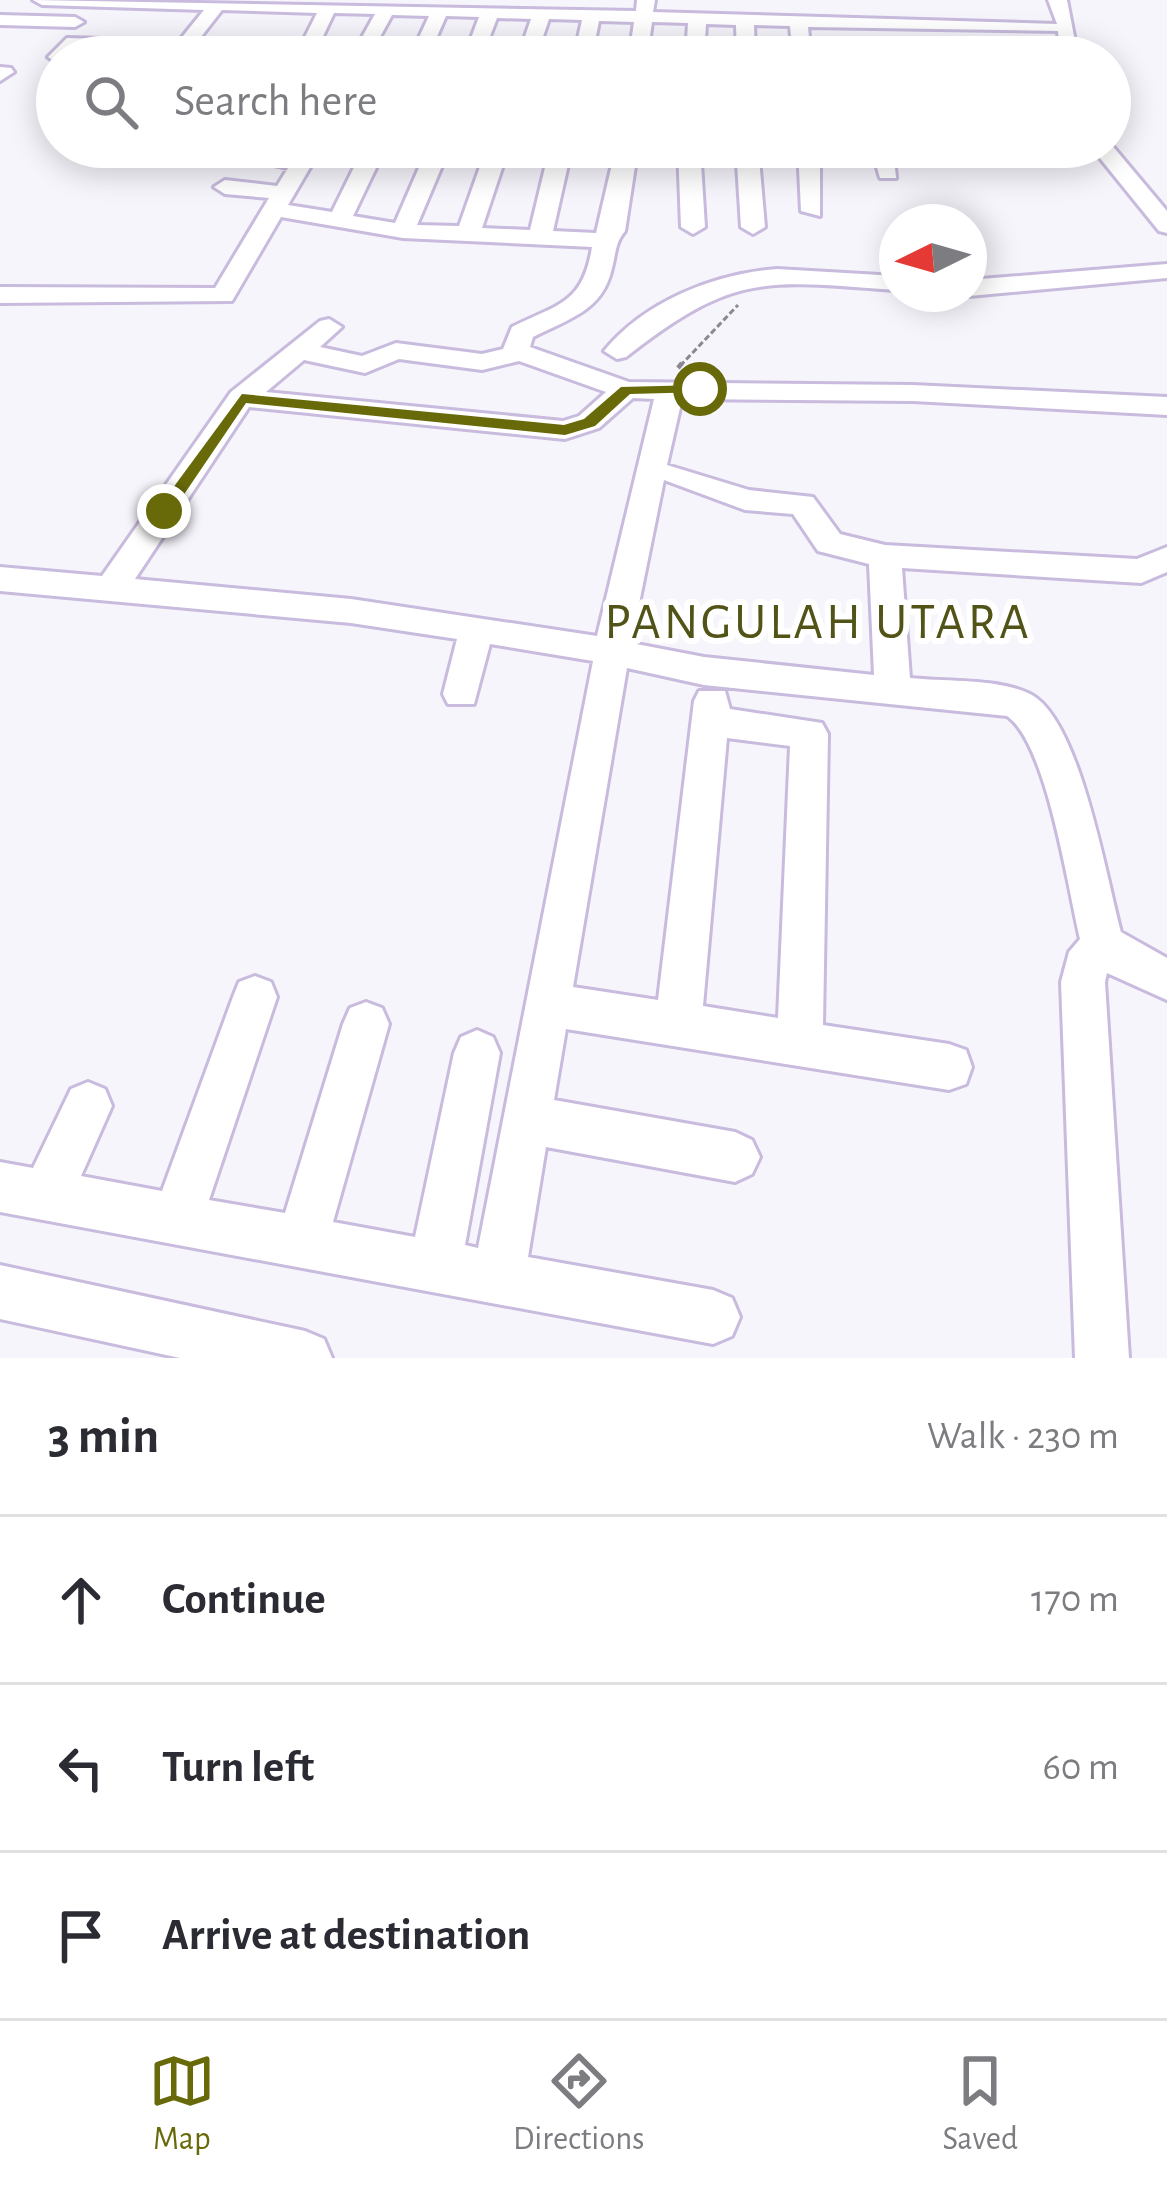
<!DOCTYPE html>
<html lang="en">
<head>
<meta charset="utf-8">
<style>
	:root { --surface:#fff; --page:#f7f7f7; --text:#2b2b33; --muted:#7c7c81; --line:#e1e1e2; --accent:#686a09 }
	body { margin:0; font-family:"Alegreya Sans",sans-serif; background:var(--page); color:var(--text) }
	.compass { position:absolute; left:879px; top:204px; width:108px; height:108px; border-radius:50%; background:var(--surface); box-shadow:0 6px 30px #0003; rotate:265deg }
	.stop { position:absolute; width:36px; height:36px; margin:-27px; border:9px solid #686a09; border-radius:50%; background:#fff }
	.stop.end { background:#686a09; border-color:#fff; box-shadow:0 3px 12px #0008 }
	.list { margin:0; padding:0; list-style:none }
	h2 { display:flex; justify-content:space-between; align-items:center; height:156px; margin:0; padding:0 48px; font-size:51px }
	h2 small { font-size:39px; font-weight:400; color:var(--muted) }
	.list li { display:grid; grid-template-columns:78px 1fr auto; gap:36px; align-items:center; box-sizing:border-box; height:168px; padding:0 48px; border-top:3px solid var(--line) }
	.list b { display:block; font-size:45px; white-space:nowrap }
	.list em { font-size:39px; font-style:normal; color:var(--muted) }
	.icon { flex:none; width:66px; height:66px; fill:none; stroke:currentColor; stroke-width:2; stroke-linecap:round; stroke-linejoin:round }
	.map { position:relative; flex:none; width:1167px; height:1358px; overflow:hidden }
	.search { position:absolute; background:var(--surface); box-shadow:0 6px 30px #0003; left:36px; right:36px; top:36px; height:132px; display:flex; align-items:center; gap:30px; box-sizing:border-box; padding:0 42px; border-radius:66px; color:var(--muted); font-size:45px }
	.sheet { height:660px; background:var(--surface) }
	nav { display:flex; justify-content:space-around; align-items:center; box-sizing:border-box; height:168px; border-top:3px solid var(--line); background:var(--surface); font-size:33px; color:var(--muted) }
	nav a { display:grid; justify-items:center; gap:6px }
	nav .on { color:var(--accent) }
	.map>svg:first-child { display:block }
</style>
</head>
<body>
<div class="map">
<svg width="1167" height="1358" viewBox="0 0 1167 1358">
	<rect width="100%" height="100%" fill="#f7f5fc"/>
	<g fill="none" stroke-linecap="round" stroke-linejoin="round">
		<defs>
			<path id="minor" d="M33,0L636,11L637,0H655L653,12L1057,24L1048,0H1067L1078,57H1060L1058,31L808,27L811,57H793L790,26L754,25L755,57H737L736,25L706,24L704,57H686L688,23L652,22L647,57H629L634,22L599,21L592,57H574L582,20L549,19L536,57H518L531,19L497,18L482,57H464L479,17L446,16L428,57H410L429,16L392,15L369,57H351L375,14L334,13L316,51L307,57L72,49L57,63L48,57L67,38L179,41L204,10L42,5ZM222,10L317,13L301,45L197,42Z
				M0,15L75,17L84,22L75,27L0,25Z
				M0,67L11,68L14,72L0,81Z
				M1110,143L1167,211V233L1159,231L1091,147Z
				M300,147H322L288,205L332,212L364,147H386L353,216L395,223L428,147H450L417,225L459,226L487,147H509L482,228L530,230L550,147H572L553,231L596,233L616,147H638L625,231C615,243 616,253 612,268C603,311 568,319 533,337L530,347L629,382L913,385L1167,397V415L913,401L682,399L667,465L749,490L813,497L840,534L885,545L1137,559L1167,547V572L1141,583L902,568L910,678C946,682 997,678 1030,694C1080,719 1106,877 1121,932L1167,958V1000L1107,973L1105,982L1129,1358H1075L1061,982L1069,952L1080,939C1068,889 1047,743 1007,716L704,685L627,668L573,987L658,1000L694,701L699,691H725L730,709L822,723L828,734L823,1025L949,1044L966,1050L972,1067L966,1084L949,1090L566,1029L554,1100L735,1132L752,1140L760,1157L752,1174L735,1182L546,1147L528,1257L713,1290L732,1298L740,1317L732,1336L713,1344L0,1212V1162L33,1168L71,1089L88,1082L105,1089L112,1106L81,1176L162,1191L233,997L239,982L255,976L271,982L277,997L209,1200L285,1213L343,1024L350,1008L366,1002L382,1008L389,1024L333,1222L415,1237L454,1053L461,1037L477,1030L493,1037L500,1053L465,1245L478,1248L593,661L490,644L474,704H448L443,694L457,639L351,623L0,591V567L102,576L231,392L320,321L329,319L342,327L320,347L362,356L396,343L482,354L503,349L512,327C558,304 583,304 592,247L403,238L281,217L232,301L0,303V287L215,288L269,198L225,194L214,187L225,180L277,186L288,168L242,158L253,152L295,156ZM399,359L482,370L519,361L606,392L579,416L563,421L266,392L304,360L365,373ZM633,398L654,399L597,636L351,599L135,579L249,407L565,439L599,428ZM664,480L745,510L793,514L818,551L869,564L874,675L704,657L631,643ZM727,738L790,746L778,1018L703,1006Z
				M678,147H700L705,227L693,234L681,227Z
				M736,147H758L765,227L753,234L741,227Z
				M798,147H820V216L801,211Z
				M871,147H893L896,178H880Z
				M1065,147H1087L1088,148L1077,154Z
				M1167,264V278L969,296L963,294H969V280Z
				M777,269L897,276V290C766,281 735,271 626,357L617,359L604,351C645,301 714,274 777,269Z
				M0,1265L305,1331L324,1339L332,1358H180L0,1319Z"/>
		</defs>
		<!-- minor casing -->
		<use href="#minor" stroke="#c8bbdd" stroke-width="6"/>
		<!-- path-far1 -->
		<path stroke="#8b8891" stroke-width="3" stroke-dasharray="6 3" stroke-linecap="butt" d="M680,366L738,305"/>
		<!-- path -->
		<path stroke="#8b8891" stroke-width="4.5" stroke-dasharray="10 4.5" stroke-linecap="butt" d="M678,368L682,363"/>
		<!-- minor -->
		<use href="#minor" fill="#fff" fill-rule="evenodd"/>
	</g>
	<!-- route -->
	<path fill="#686a09" d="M700,385L705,392L630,394L595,426L565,435L246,403L170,515L156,511L242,394L564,425L584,419L621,387Z"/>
	<g text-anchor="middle" stroke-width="12" stroke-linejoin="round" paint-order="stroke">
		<!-- quarter labels -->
		<g font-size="51" letter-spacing="3" fill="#515317" stroke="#fff">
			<text x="818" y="638">PANGULAH UTARA</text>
		</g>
	</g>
</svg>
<svg class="compass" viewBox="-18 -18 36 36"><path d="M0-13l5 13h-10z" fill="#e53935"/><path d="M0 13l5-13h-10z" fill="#7c7c81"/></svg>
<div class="stop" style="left:700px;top:389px"></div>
<div class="stop end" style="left:164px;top:511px"></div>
<div class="search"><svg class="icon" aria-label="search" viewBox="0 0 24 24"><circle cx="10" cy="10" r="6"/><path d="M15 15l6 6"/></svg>Search here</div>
</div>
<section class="sheet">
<h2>3 min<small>Walk · 230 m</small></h2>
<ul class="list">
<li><svg class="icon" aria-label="ahead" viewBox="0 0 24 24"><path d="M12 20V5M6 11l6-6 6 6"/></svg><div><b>Continue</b></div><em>170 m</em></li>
<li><svg class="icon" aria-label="left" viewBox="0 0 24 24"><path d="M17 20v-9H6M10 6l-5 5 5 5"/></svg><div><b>Turn left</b></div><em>60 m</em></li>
<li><svg class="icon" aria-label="arrive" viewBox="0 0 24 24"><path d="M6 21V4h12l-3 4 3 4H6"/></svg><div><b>Arrive at destination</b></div></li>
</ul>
</section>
<nav>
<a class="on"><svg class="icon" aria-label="map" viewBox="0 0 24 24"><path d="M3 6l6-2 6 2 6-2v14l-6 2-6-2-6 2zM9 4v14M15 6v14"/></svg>Map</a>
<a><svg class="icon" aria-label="directions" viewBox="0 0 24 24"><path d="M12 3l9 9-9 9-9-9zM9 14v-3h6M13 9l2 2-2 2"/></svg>Directions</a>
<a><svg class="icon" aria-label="saved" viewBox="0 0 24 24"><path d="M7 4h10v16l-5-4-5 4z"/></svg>Saved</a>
</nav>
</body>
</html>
